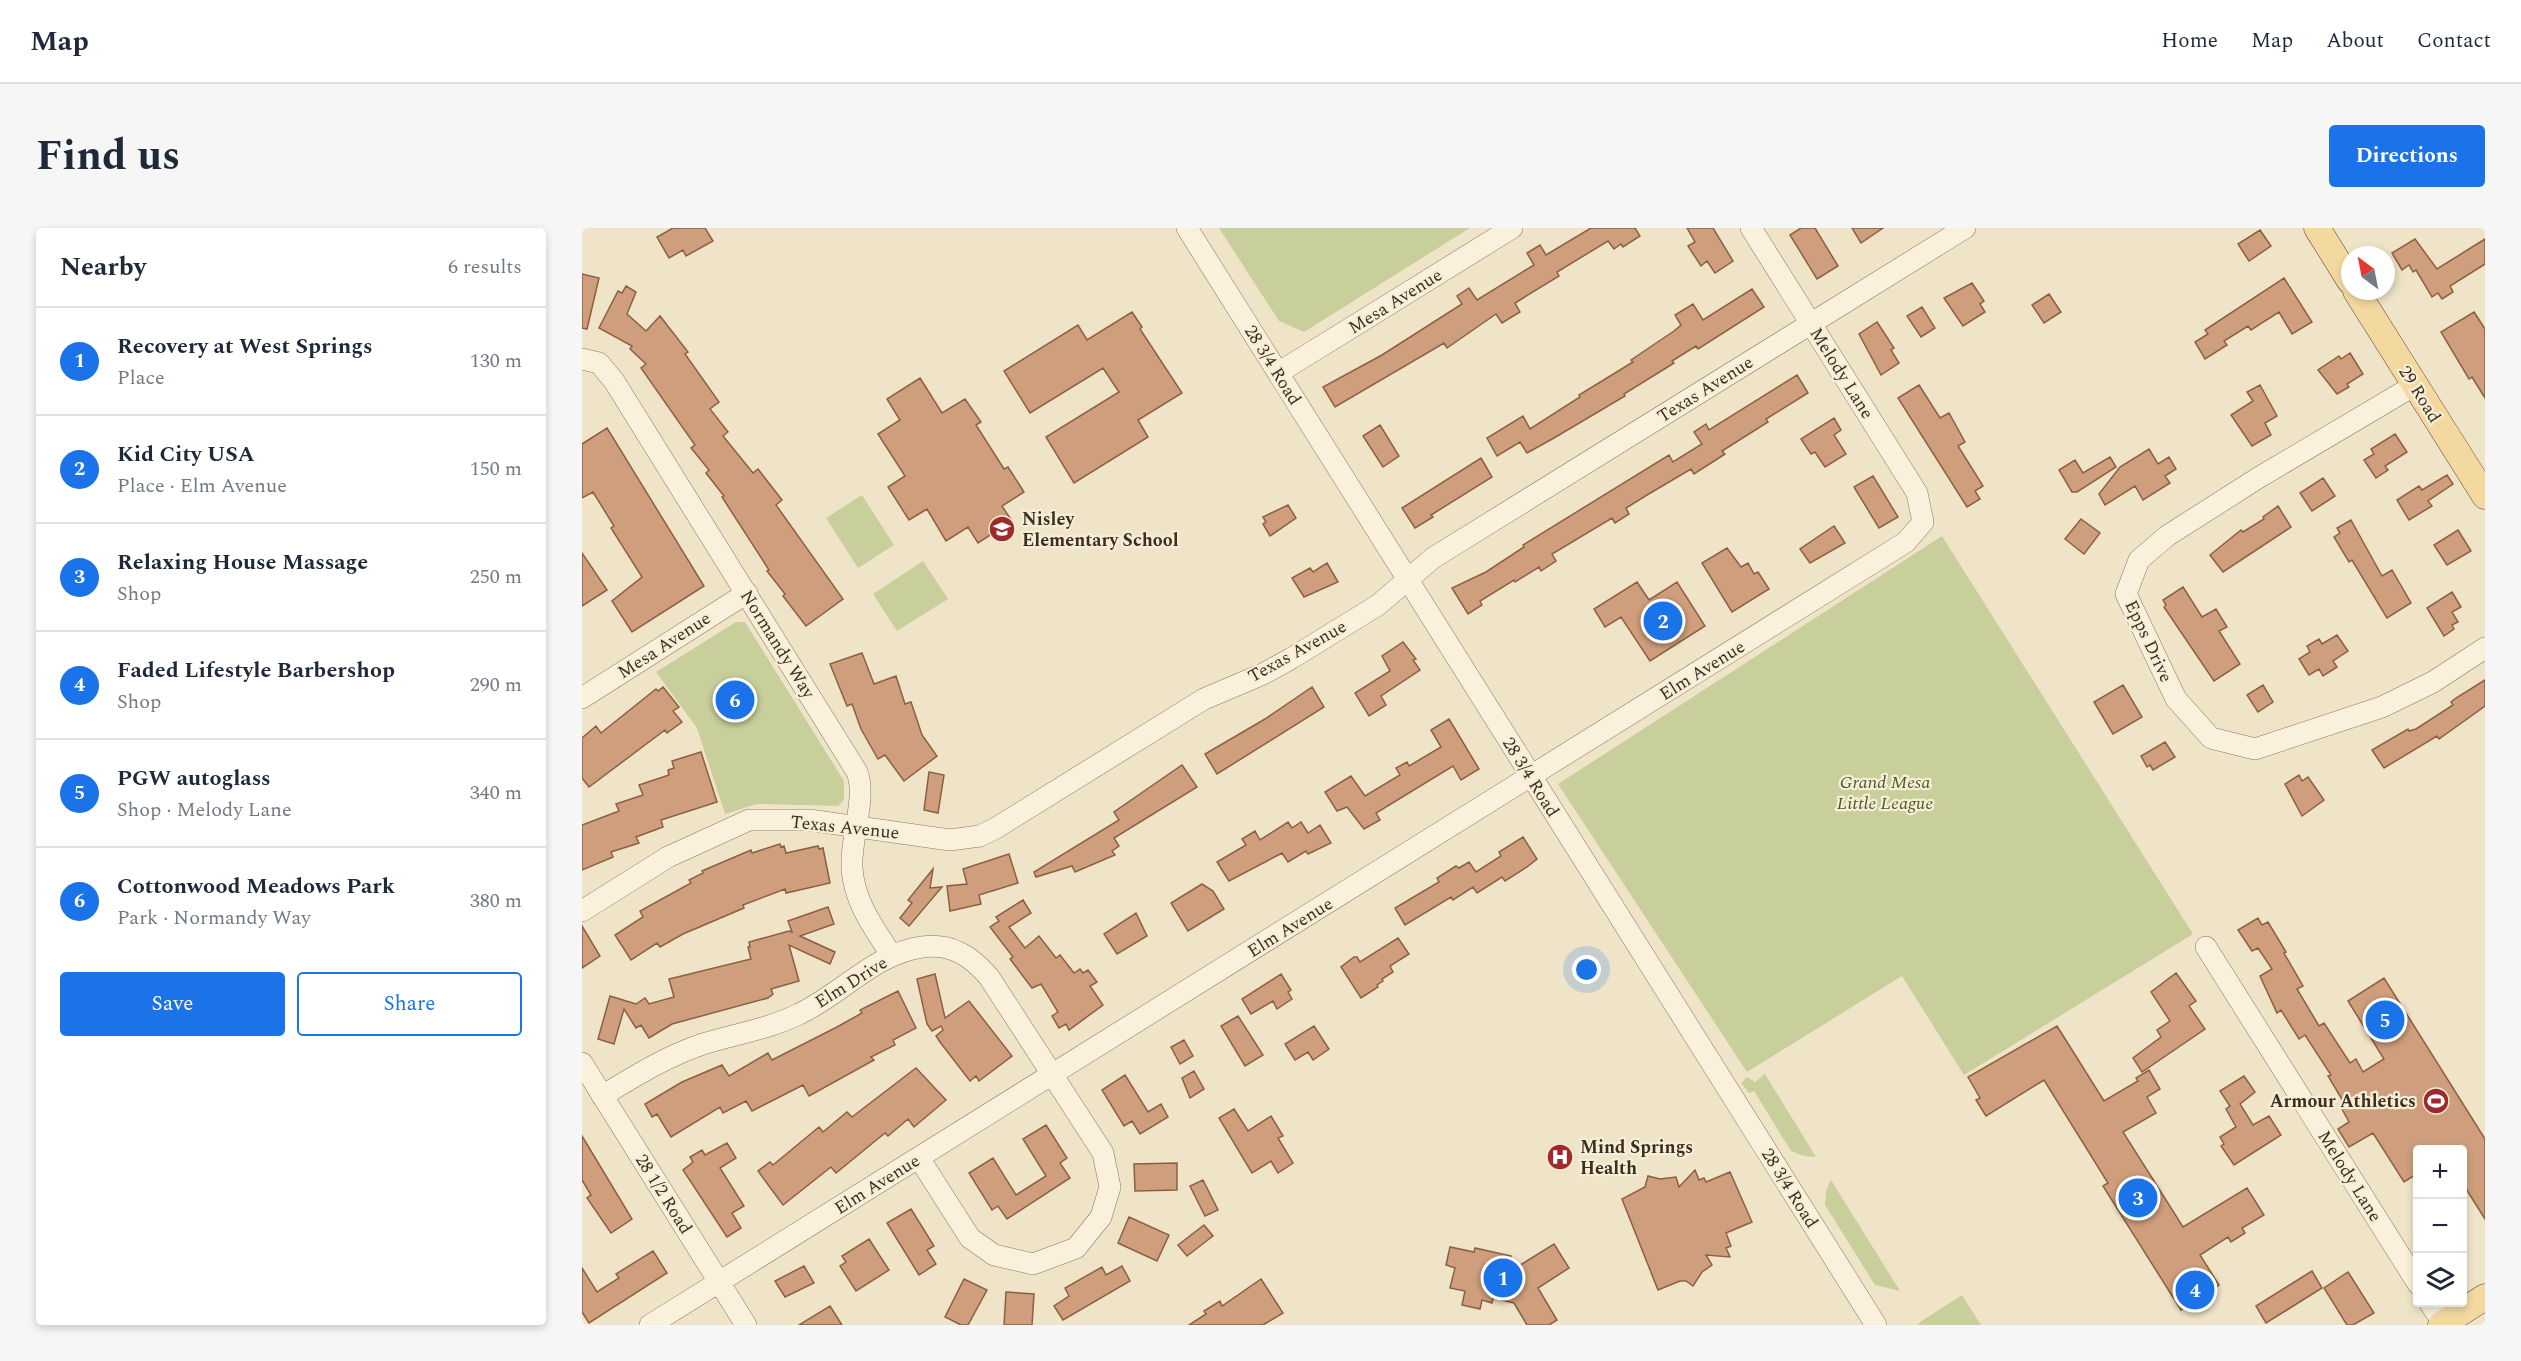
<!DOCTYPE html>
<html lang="en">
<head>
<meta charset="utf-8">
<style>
	:root { --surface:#fff; --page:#f6f6f7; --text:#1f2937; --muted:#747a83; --line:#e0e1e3; --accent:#1a73e8 }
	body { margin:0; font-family:Spectral,serif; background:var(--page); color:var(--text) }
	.controls { position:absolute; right:18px; bottom:18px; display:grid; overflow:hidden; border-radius:6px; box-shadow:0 3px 9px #0003 }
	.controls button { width:54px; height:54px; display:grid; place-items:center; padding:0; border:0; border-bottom:2px solid var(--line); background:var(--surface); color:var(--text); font:30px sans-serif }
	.compass { position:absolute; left:1759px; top:18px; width:54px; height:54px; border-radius:50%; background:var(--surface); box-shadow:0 3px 9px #0003; rotate:328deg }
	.you { position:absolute; left:1005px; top:742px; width:21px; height:21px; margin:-15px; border:4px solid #fff; border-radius:50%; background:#1a73e8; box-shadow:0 0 0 9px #1a73e833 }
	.badge { display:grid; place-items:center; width:39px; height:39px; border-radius:50%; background:var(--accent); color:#fff; font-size:20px; font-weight:700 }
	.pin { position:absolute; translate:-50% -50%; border:3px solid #fff; box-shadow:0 2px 6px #0006 }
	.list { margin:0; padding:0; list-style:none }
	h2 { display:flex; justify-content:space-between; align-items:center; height:78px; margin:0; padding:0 24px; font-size:26px }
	h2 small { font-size:20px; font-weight:400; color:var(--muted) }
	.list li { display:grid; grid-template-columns:39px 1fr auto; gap:18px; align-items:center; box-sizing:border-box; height:108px; padding:0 24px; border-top:2px solid var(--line) }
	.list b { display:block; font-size:22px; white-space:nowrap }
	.list p { margin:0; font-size:20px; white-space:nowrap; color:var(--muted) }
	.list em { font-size:20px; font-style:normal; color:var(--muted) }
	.actions { display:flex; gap:12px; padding:18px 24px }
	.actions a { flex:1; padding:14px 0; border:2px solid var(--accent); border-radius:6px; text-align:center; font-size:21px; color:var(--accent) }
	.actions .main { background:var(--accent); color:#fff }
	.icon { flex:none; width:33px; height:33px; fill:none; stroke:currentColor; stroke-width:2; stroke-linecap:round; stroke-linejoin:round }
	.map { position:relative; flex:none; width:1903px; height:1097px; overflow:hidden; border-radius:6px }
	header { display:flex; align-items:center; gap:36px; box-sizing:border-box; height:84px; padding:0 30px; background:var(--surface); border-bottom:2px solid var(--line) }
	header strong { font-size:28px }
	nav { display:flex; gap:33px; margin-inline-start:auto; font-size:21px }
	.intro { display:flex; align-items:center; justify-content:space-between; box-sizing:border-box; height:144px; padding:0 36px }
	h1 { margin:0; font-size:42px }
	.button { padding:15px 27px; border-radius:6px; background:var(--accent); color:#fff; font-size:21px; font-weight:700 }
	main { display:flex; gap:36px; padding:0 36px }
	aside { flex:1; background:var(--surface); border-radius:6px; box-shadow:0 3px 9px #0003 }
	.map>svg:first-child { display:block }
</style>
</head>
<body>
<header>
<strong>Map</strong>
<nav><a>Home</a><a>Map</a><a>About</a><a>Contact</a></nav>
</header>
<div class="intro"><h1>Find us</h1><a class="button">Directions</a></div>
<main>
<aside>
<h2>Nearby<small>6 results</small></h2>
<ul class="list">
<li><span class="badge">1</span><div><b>Recovery at West Springs</b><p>Place</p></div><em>130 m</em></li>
<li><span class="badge">2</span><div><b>Kid City USA</b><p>Place · Elm Avenue</p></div><em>150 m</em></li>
<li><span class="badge">3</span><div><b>Relaxing House Massage</b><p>Shop</p></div><em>250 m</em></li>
<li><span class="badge">4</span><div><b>Faded Lifestyle Barbershop</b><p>Shop</p></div><em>290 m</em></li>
<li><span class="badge">5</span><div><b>PGW autoglass</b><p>Shop · Melody Lane</p></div><em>340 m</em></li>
<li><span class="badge">6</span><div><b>Cottonwood Meadows Park</b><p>Park · Normandy Way</p></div><em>380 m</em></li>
</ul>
<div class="actions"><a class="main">Save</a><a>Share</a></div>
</aside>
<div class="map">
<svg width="1903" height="1097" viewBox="0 0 1903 1097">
	<rect width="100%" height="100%" fill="#f0e4c8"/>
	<!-- green -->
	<path fill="#c9cf9b" d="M637,0H888L722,104L697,93Z
		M280,267L312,317L276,340L244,290Z
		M1360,308L1611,706L1382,847L1320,748L1165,844L976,556Z
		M341,333L366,371L315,403L291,366Z
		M154,394H163L262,553V572L256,578L175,576L143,586L115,500L74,444Z
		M1183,846L1234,929L1222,928L1209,923L1172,863L1167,865L1159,855L1165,849L1173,854Z
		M1249,952L1313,1055L1318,1063L1293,1057L1243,977L1244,963Z
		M1380,1067L1399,1097H1336L1338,1094Z"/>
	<!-- building -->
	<path fill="#cf9f7d" stroke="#8d5f41" stroke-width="1.5" d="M91,0H123L131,13L104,28L101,22L87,30L75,9Z
		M1009,0H1053L1058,8L1041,19L1039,16L1032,21L1026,13L975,44L977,48L933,75L938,84L920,95L914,86L865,120L862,115L753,179L741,159L800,127L880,76L875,68L887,60L895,72L952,37L945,25L958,17L964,27Z
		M1105,0H1131L1151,33L1133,45L1125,33L1119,38L1106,18L1113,14Z
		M1219,0H1233L1256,38L1235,51L1208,7Z
		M1270,0H1301L1279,15Z
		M1678,2L1689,18L1667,33L1656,16Z
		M1833,11L1855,41L1903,11V36L1868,58L1871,64L1860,71L1856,65L1850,69L1834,42L1831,44L1827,37L1820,42L1810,25Z
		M0,46L17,50L5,101L0,100Z
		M1702,50L1730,94L1710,106L1697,84L1669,102L1666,98L1642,113L1645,117L1623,131L1613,114L1626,106L1623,102Z
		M1390,55L1402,73L1398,76L1403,84L1381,98L1362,70Z
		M44,58L54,64L45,86L64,103L78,88L106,124L103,126L137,174L128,181L146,204L141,208L171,245L176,241L200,272L194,277L261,371L224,398L201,368L203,366L185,343L187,342L140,269L142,268L124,245L127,242L109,220L113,217L59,140L64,136L48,121L50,118L17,100L36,63L40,65Z
		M1170,61L1182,79L1116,121L1114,118L1090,133L1092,135L1042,166L1043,168L972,210L945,225L938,214L915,228L905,210L941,188L948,201L998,169L997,167L1051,134L1049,132L1092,103L1099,97L1093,87L1111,76L1121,92Z
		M1467,66L1479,84L1462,95L1450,77Z
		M1340,79L1353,100L1339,109L1325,88Z
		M550,84L560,99L558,101L600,165L556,192L566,209L492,255L464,209L537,164L521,140L448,185L422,143L496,97L505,112Z
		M1892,84L1903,101V170L1890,149L1887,151L1859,104Z
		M1295,94L1312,120L1309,122L1317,135L1299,147L1277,106Z
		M1768,125L1781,146L1765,156L1767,159L1755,166L1736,142L1757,128L1759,131Z
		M1215,147L1226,165L1184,191L1186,194L1140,223L1143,226L1112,246L1109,241L1065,267L1044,280L1047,286L1033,295L1030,290L970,326L974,333L959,343L957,339L933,354L932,352L898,373L900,377L886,386L870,360L904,344L942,319L941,317L1087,227L1091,234L1120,216L1112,204L1124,196L1127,202Z
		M338,150L360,185L383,171L399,194L394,197L422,241L426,239L442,264L420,278L430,293L396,315L386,299L364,313L345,281L327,292L306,259L323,248L296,206L318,192L305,171Z
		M1337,157L1358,190L1367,185L1383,214L1376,218L1401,258L1393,263L1398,271L1385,279L1316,170Z
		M1678,157L1695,188L1683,195L1689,207L1670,218L1649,187L1671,173L1665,164Z
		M1252,190L1259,202L1252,207L1264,226L1243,239L1233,224L1229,226L1219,211Z
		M798,197L817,228L801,239L781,208Z
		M25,200L122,358L50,404L30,373L60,349L29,300L32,298L11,264L0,270V216Z
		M1813,206L1825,224L1803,238L1806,242L1794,250L1782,232L1792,226L1789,221Z
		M1567,221L1576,236L1587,229L1594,241L1583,248L1588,255L1561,272L1553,258L1523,277L1517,266L1538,239Z
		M1528,229L1534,239L1495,264H1490L1477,242L1493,232L1501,245Z
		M899,230L910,249L849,287L851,289L833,300L820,280Z
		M1865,247L1871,256L1846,273L1850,278L1827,292L1815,272L1837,258L1840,262Z
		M1291,248L1316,289L1297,300L1272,259Z
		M1741,250L1753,268L1730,283L1718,265Z
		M706,277L714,290L688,308L681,296L684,294L681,289Z
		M1696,278L1709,299L1641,344L1628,327L1659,302L1661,304L1682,291L1681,289Z
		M1499,291L1518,305L1502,326L1483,311Z
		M1769,292L1800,348L1810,342L1829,375L1805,390L1770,332L1767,334L1752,309L1758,305L1755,300Z
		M1252,298L1263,315L1228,335L1218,321Z
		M1876,302L1889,323L1865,337L1852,317Z
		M1145,320L1159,339L1166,335L1172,346L1176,344L1187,361L1150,384L1120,335Z
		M0,325L25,362L0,378Z
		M745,335L756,354L722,369L710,350L728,340L731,344Z
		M1055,354L1067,372L1095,354L1123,398L1068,433L1039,389L1023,399L1012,381Z
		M1601,359L1620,389L1634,381L1645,399L1637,403L1658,436L1632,453L1582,379L1584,377L1581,372Z
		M1870,364L1879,379L1870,384L1876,394L1870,397L1872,401L1862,408L1845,380Z
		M1755,407L1766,423L1751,433L1755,439L1741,448L1737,441L1727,447L1717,431L1728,424L1725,418L1737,411L1740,416Z
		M821,414L834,431L831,432L838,442L799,468L804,477L787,488L773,465L808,443L800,428Z
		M280,425L292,456L314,448L323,476L329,474L340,507L355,528L322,553L303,527L296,531L279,501L270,476L265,478L248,436Z
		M1903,452V478L1857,511L1855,508L1802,540L1790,522L1826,501L1827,503L1834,501L1871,477L1869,474L1874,470Z
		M1541,457L1560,489L1531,506L1512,474Z
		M1681,457L1691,474L1676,484L1665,467Z
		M81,459L97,479L91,483L100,494L85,505L83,502L7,559L0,550V510L14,498L19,505L74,461L76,463Z
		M730,459L742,479L635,546L623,526L683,491Z
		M867,491L897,541L879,552L871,538L794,585L798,592L782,601L765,579L755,583L743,564L769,548L783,568L818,547L814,540L825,534L827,538L859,519L849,502Z
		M1583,514L1593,529L1571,542L1568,537L1565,539L1559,528Z
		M119,524L135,574L79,592L81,599L54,609L57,615L29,624L31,629L0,642V597L37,583L34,576L61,567L57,557L87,547L86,542L92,540L90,533Z
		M600,537L615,559L532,610L537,618L530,623L533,627L493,644L490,638L454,649L452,644L537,592L532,584Z
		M347,544L362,547L356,585L342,582Z
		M1717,547L1720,553L1726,549L1742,572L1720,588L1703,556Z
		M706,594L710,600L719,594L726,605L738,597L749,615L726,626L724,623L706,634L700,625L647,653L635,634L664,617L660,611L673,603L678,612Z
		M941,609L955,631L945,639L923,653L920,649L895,665L891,659L871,672L869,669L823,697L813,680L857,654L855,650L874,638L877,640L887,634L894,644L919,628L917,624Z
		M198,616L199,619L202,618L204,625L236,618L237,621L241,620L248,655L204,665L203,661L161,677L162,680L101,706L78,719L75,715L49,732L33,707L61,689L58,683L109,655L107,652L121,645L120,643L169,622L170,625Z
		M427,626L436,655L397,667L399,676L368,683L365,658L385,656L381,641Z
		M351,641L348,660L360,659L327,698L318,690L330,675L326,672Z
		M620,656L631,663L642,681L606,703L589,675Z
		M441,672L449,685L427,699L443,720L457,708L474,730L478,727L492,745L498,741L501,745L506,742L515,754L508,758L521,777L487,802L484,796L477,800L470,788L476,784L459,756L450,760L428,731L431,729L408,699L417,693L414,689Z
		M246,679L252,696L218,708L253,724L248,736L207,717L217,753L189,761L191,766L186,770L90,796L67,810L59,797L54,800L42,781L32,816L16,811L28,768L54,776L63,770L67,776L92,769L87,751L169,731L166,719H168L167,714L207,703L210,704L206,693Z
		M554,685L565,708L535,726L522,706Z
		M1676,690L1680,697L1686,694L1704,724L1702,725L1721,758L1715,761L1737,798L1742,795L1768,835L1774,831L1781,844L1802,831L1766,773L1802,750L1903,911V991L1881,956V921H1836V945L1822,954L1791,905L1767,919L1756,901L1767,894L1760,881L1764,878L1746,848L1749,847L1723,807L1717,811L1699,782L1695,785L1678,748L1690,741L1676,720L1670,723L1656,702Z
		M0,698L18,728L0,740Z
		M816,710L827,726L808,738L811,744L800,751L801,753L795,757L796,759L779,770L759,739L772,729H775L778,734Z
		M1594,745L1614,773L1607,778L1623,801L1560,844L1551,830L1579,809L1575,802L1588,793L1569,764Z
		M353,746L363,790L387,773L430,828L397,853L394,848L388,853L358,814L354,808L361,802L359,798L350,803L345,796L335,751Z
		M699,746L709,762L706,764L710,771L695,781L691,773L669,786L660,771Z
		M316,763L334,800L311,812L313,817L289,829L292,832L227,868L221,857L170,883L164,873L141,885L138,879L89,909L75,886L70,889L63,876L100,854L140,837L147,848L186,825L190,832L255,799L280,785L278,782Z
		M656,788L681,827L663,838L639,798Z
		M732,798L747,821L731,832L726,824L713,832L703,816Z
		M1475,798L1522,873L1556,853L1554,850L1567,842L1578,861L1565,869L1574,885L1541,904L1601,999L1665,960L1682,987L1660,1000L1663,1005L1649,1014L1646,1009L1618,1027L1637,1057L1599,1082L1521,958L1526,955L1462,852L1404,888L1394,872L1398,870L1386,849Z
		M602,812L611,828L598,836L589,819Z
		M334,840L364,872L332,899L326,891L306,908L303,905L254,945L249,939L201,977L176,943L188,934L191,937L237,899L241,904L265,884L270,889Z
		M612,843L622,861L608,870L600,850Z
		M543,847L566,884L579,876L586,889L558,906L550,893L542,898L520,862Z
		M1662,848L1673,864L1658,876L1671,897L1687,888L1699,907L1652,937L1639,918L1642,916L1638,909L1654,899L1644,881L1648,878L1638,863Z
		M652,881L666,903L689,888L701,908L696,910L711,935L696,945L689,933L670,945L637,890Z
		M464,897L485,930L478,935L488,950L425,991L416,978L410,982L387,945L411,930L434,967L464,948L441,911Z
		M0,908L50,991L29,1005L5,970L9,967L0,952Z
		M145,915L154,930L138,940L162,978L150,985L159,1000L145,1009L101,942L111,934L108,929L120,922L123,927Z
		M595,935V962L553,963L552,936Z
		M1113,942L1117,952L1122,950L1124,954L1148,944L1170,994L1144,1005L1149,1018L1144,1020L1148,1029L1124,1027L1130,1037L1120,1044L1111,1058L1104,1053H1098L1076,1062L1040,971L1063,959L1066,948L1078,951L1094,949L1097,959Z
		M621,952L636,982L623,988L608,958Z
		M329,981L352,1018L345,1022L354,1036L337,1047L305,995Z
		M547,989L587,1007L575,1033L536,1015Z
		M622,997L631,1008L605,1028L596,1017Z
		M287,1011L307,1042L274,1063L258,1038L264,1034L260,1028Z
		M972,1016L987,1040L956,1060L975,1092L967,1097H945L932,1075L911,1070L910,1075L900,1072L898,1081L880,1077L883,1063L868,1060L873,1040L864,1037L868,1019L892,1024L893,1020L929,1028L924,1046Z
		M71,1023L85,1045L7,1095L0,1084V1040L15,1064L37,1050L34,1046Z
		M222,1038L232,1055L203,1069L193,1053Z
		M540,1038L548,1053L481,1092L472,1078L487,1068L483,1060L520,1039L524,1047Z
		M1730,1043L1740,1060L1684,1095L1674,1078Z
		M1766,1044L1792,1085L1771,1097H1765L1742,1060Z
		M382,1051L405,1062L386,1097H379L363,1089Z
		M679,1051L701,1085L681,1097H607L624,1086L622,1083L638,1073L640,1078Z
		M424,1064L452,1066L450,1097H422Z
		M248,1078L260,1097H217Z"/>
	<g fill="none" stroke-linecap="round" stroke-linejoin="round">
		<defs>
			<path id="minor" d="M605,0L1294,1097
				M0,131L17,135L32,153L275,544C285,569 268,611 270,640C272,674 292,700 310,728
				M696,145L930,0
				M1833,157L1676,250L1585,308L1557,332L1544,366L1594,471L1629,510L1673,521L1800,479L1851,454L1903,420
				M0,470L165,365
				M0,683L86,629L167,592H227L368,612L398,608L414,600L622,471L681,446L710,430L796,377L851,330L1383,0
				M1624,719L1836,1056
				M0,835L164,1097
				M20,868C53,848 85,828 121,816C153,806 187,801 217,786C258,767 294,725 340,719C369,715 389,728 407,749L521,925L528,959L519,989L494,1020L451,1036L412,1027L388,1010L337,930
				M1847,1074L1861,1095
				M68,1097L1324,314L1341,294L1335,265L1169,0"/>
			<path id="major" d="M1735,0L1768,53
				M1774,63L1903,268
				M1859,1097L1903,1069"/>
		</defs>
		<!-- minor casing -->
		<use href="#minor" stroke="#8d765c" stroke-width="22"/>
		<!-- major casing -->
		<use href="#major" stroke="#5b4430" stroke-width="27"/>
		<!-- minor -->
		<use href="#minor" stroke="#faf1dc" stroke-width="21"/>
		<!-- major -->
		<use href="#major" stroke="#f3d9a0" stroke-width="26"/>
	</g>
	<!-- icons -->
	<defs>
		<symbol id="school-disc" viewBox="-11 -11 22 22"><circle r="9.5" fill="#9e2a2b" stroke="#f7eed8"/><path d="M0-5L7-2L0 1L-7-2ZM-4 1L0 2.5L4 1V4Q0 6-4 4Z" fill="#fff"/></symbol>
		<symbol id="stadium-disc" viewBox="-11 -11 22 22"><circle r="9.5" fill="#9e2a2b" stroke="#f7eed8"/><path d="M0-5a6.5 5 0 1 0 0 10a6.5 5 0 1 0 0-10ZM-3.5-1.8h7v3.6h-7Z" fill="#fff"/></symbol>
		<symbol id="hospital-disc" viewBox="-11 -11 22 22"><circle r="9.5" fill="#9e2a2b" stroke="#f7eed8"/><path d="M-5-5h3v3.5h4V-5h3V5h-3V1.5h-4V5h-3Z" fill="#fff"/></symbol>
	</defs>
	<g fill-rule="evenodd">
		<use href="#school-disc" x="405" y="286" width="30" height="30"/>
		<use href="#stadium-disc" x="1839" y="858" width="30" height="30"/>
		<use href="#hospital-disc" x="963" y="914" width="30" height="30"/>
	</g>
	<g text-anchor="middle" stroke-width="4.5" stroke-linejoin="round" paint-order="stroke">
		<!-- street labels -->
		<g font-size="18" fill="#3d2e20" stroke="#f7eed8">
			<text transform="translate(813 73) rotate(-32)" y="6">Mesa Avenue</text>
			<text transform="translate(691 137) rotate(58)" y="6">28 3/4 Road</text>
			<text transform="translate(1260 145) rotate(58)" y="6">Melody Lane</text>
			<text transform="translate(1123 161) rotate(-32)" y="6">Texas Avenue</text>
			<text transform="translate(1838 166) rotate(58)" y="6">29 Road</text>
			<text transform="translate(1567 413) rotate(65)" y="6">Epps Drive</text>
			<text transform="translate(196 416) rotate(58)" y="6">Normandy Way</text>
			<text transform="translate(82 417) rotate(-33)" y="6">Mesa Avenue</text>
			<text transform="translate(715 423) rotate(-29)" y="6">Texas Avenue</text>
			<text transform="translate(1120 442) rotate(-32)" y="6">Elm Avenue</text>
			<text transform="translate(949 549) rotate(58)" y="6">28 3/4 Road</text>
			<text transform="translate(263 599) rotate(6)" y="6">Texas Avenue</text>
			<text transform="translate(708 699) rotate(-32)" y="6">Elm Avenue</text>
			<text transform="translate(269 754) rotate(-32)" y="6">Elm Drive</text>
			<text transform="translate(1768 948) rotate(58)" y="6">Melody Lane</text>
			<text transform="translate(295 956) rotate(-32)" y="6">Elm Avenue</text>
			<text transform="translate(1208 960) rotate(58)" y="6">28 3/4 Road</text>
			<text transform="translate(82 966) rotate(58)" y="6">28 1/2 Road</text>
		</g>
		<!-- poi labels -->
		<g font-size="18" font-weight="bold" fill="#3d2e20" stroke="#f7eed8" text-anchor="start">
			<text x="440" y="297">Nisley<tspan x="440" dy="21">Elementary School</tspan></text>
			<text x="1834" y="879" text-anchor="end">Armour Athletics</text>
			<text x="998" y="925">Mind Springs<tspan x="998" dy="21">Health</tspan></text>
		</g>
		<!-- park labels -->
		<g font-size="18" font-style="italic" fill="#4d5a26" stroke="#f7eed8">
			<text x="1303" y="560">Grand Mesa<tspan x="1303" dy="21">Little League</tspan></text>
		</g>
	</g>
</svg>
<div class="controls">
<button>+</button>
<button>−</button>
<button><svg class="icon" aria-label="layers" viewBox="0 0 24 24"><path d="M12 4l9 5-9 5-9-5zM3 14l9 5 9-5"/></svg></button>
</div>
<svg class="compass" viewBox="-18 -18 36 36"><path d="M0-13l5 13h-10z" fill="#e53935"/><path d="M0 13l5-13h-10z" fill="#747a83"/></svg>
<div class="you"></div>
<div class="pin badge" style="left:921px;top:1050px">1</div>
<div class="pin badge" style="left:1081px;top:393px">2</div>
<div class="pin badge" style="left:1556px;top:970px">3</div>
<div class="pin badge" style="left:1613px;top:1062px">4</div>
<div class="pin badge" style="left:1803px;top:792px">5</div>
<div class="pin badge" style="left:153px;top:472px">6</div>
</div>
</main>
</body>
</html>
